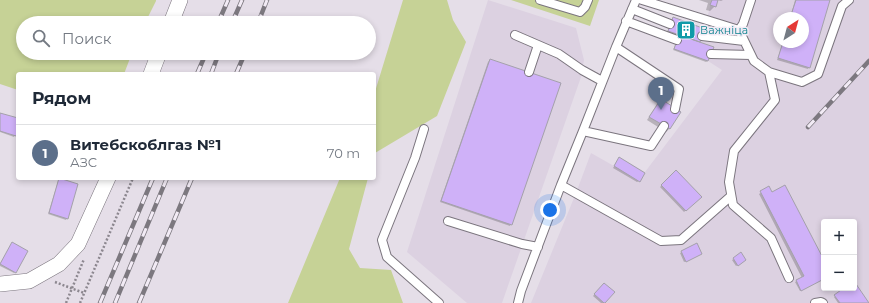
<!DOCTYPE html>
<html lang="ru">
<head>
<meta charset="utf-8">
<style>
	:root { --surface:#fff; --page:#f2f2f3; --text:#1f2937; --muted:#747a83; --line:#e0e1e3; --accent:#88771a }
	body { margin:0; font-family:Montserrat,sans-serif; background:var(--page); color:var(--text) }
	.controls { position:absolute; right:12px; bottom:12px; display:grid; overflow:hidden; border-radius:4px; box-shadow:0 2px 6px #0003 }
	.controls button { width:36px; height:36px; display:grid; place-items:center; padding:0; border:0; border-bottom:1px solid var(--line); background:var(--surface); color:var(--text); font:20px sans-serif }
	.compass { position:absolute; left:773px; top:12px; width:36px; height:36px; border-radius:50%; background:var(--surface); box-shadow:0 2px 6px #0003; rotate:36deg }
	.you { position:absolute; left:550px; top:210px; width:14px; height:14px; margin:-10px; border:3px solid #fff; border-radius:50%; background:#1a73e8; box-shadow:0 0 0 6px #1a73e833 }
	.badge { display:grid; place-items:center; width:26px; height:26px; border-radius:50%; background:var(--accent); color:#fff; font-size:13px; font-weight:700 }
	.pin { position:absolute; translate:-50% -33px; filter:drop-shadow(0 1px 2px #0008) }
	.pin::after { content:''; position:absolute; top:21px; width:14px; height:12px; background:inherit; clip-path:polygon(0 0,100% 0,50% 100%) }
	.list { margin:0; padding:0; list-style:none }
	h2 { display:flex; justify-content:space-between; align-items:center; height:52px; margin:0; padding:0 16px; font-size:17px }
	h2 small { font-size:13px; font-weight:400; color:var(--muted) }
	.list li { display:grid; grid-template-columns:26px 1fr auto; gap:12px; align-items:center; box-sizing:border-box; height:56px; padding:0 16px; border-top:1px solid var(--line) }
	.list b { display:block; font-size:15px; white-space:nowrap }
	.list p { margin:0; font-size:13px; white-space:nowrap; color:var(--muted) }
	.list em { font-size:13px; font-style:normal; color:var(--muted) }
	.icon { flex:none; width:22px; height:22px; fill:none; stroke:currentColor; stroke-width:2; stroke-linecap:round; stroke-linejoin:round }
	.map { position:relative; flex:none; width:869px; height:303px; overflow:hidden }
	.search { position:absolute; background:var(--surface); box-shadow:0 2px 6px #0003; left:16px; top:16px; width:360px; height:44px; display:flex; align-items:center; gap:10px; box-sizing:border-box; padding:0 14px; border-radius:22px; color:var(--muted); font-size:15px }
	.panel { position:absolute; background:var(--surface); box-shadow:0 2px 6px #0003; left:16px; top:72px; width:360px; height:108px; border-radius:4px }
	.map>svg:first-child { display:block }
</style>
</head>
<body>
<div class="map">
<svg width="869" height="303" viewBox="0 0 869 303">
	<rect width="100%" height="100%" fill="#e5dee8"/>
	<!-- built -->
	<path fill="#dcd1e1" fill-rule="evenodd" d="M488,0L576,28L584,60L581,77L502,303H467L407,252Z
		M712,0H869V303H531L576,193L591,153L614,166L619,157L645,172L722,70L708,61L674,49L679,35L668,31L673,17L704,29ZM779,18H803V42H779ZM824,222H854V288H824Z"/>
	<!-- green -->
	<path fill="#c6d296" d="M0,0H156V1L145,23H23V53H132L124,74H18V90L0,84Z
		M403,0H447L453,20L466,42L437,116L375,153L374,156V95Z
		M511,0H599L590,26Z
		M340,178H368L349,249L360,268L391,270L403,303H288Z"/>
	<!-- shadow -->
	<path fill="#0003" d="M699,0H723L721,1L717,0L715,6L710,11L706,10L708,3Z
		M795,0H829L809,67L808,69L777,60L783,42H803V18H790Z
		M673,18L703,29L698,43L708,61L706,62L673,50L679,36L667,32L672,20Z
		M490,60L511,224L510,226L440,202L488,62Z
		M661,101L679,112L669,129L666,132L647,120L657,104Z
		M0,114L18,119V126L15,135L14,137L0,132Z
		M618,160L639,181L637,182L613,168Z
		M676,172L700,197L684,212L660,187Z
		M59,179L67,218L66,220L48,214L58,181Z
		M769,188L772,193L824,262V279L800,291L795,282L802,278L759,194Z
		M11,245L15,272L14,273L0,266V264Z
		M696,245L699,255L684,262L680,253Z
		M741,254L744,261L736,266L732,260Z
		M854,283L867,303H838L834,297L846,288H854Z
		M604,284L613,292L604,303H601L593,296Z"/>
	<!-- building -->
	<path fill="#cfb1f8" stroke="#a4a1aa" d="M712,0H718L716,7L710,5Z
		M796,0H830L810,68L778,58L783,42H803V18H790Z
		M673,17L705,29L700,42L668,31Z
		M679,35L714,47L708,61L674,49Z
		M490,59L561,83L512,225L441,201Z
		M661,99L681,112L670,129L649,117Z
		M0,113L18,118V130L16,136L0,131Z
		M619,157L645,173L640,182L614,166Z
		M676,170L702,197L686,211L661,185Z
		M59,178L78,184L68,219L49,213Z
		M785,185L824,260V279L801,291L796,280L804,276L760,191L769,186L772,192Z
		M12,242L28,251L16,273L0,264Z
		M697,243L702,254L686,262L681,251Z
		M741,252L746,260L738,266L733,258Z
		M854,281L869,303H840L834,295L844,288H854Z
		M604,283L615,292L605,303H604L594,294Z"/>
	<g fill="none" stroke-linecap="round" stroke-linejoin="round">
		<defs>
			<path id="service" d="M540,0L580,12L585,7L588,0
				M642,0L739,30L743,24L751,0
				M632,9L670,24
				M626,21L677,40
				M739,30L754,61L769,72L802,82L818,74L842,6L849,0
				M515,35L559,54L582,70L602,81
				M702,36L744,41
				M616,47L679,89L675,109
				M711,54L751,55
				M529,72L538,45
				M769,72L775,100L734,151L729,182L733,205L771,238L789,278
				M424,129L415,158L382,240L387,257L439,303
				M583,131L651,146L664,126
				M561,185L661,241L681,240L731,196
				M448,221L522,244L538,247
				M518,303L521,291L561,185L583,131L616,47L636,0
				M815,303L821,302L823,303"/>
			<path id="minor" d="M171,23L180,0
				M151,74L159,53
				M0,284L29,281L59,264L78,244L108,178"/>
		</defs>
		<!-- service casing -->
		<use href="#service" stroke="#7b757e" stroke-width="10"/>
		<!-- minor casing -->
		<use href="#minor" stroke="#7b757e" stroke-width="16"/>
		<!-- path -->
		<path stroke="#8c878f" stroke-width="2.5" stroke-dasharray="2 2" stroke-linecap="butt" d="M55,282L84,293
			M66,303L84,259
			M80,303L133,178"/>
		<!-- service -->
		<use href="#service" stroke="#fff" stroke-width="8"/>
		<!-- minor -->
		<use href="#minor" stroke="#fff" stroke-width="15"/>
		<defs>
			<path id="rail" d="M218,23L228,0
				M232,23L242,0
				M258,23L267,0
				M197,74L206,53
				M211,74L219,53
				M236,74L245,53
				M808,127L869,61
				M100,303L153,178
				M115,303L167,178
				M139,303L192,178"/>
		</defs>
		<!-- rail casing -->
		<use href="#rail" stroke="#7c787f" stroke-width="4.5"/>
		<!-- rail -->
		<use href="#rail" stroke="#f2ebf5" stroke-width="3" stroke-dasharray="9" stroke-linecap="butt"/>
	</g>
	<!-- icons -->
	<defs>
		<symbol id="building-square" viewBox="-11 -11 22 22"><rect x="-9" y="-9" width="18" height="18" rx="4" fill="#0f9aa8" stroke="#f2ebf5"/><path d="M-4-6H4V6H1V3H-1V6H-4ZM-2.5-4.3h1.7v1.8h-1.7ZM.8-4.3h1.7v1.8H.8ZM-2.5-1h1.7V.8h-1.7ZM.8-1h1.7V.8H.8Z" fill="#fff"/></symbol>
	</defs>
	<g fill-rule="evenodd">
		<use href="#building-square" x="675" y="19" width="22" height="22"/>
	</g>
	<g text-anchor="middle" stroke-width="3" stroke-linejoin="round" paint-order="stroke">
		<!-- culture labels -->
		<g font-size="11" fill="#0d838f" stroke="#f2ebf5" text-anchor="start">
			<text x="700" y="34">Важніца</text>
		</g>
	</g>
</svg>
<div class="controls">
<button>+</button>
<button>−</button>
</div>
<svg class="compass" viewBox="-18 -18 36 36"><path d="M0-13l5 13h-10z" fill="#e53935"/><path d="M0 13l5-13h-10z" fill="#747a83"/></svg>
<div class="you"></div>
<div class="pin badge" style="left:661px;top:110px;background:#5c6f8a">1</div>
<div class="search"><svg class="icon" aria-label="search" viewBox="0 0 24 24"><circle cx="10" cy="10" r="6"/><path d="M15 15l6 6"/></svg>Поиск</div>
<section class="panel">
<h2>Рядом<small></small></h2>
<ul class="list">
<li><span class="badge" style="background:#5c6f8a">1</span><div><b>Витебскоблгаз №1</b><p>АЗС</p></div><em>70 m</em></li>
</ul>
</section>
</div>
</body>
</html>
